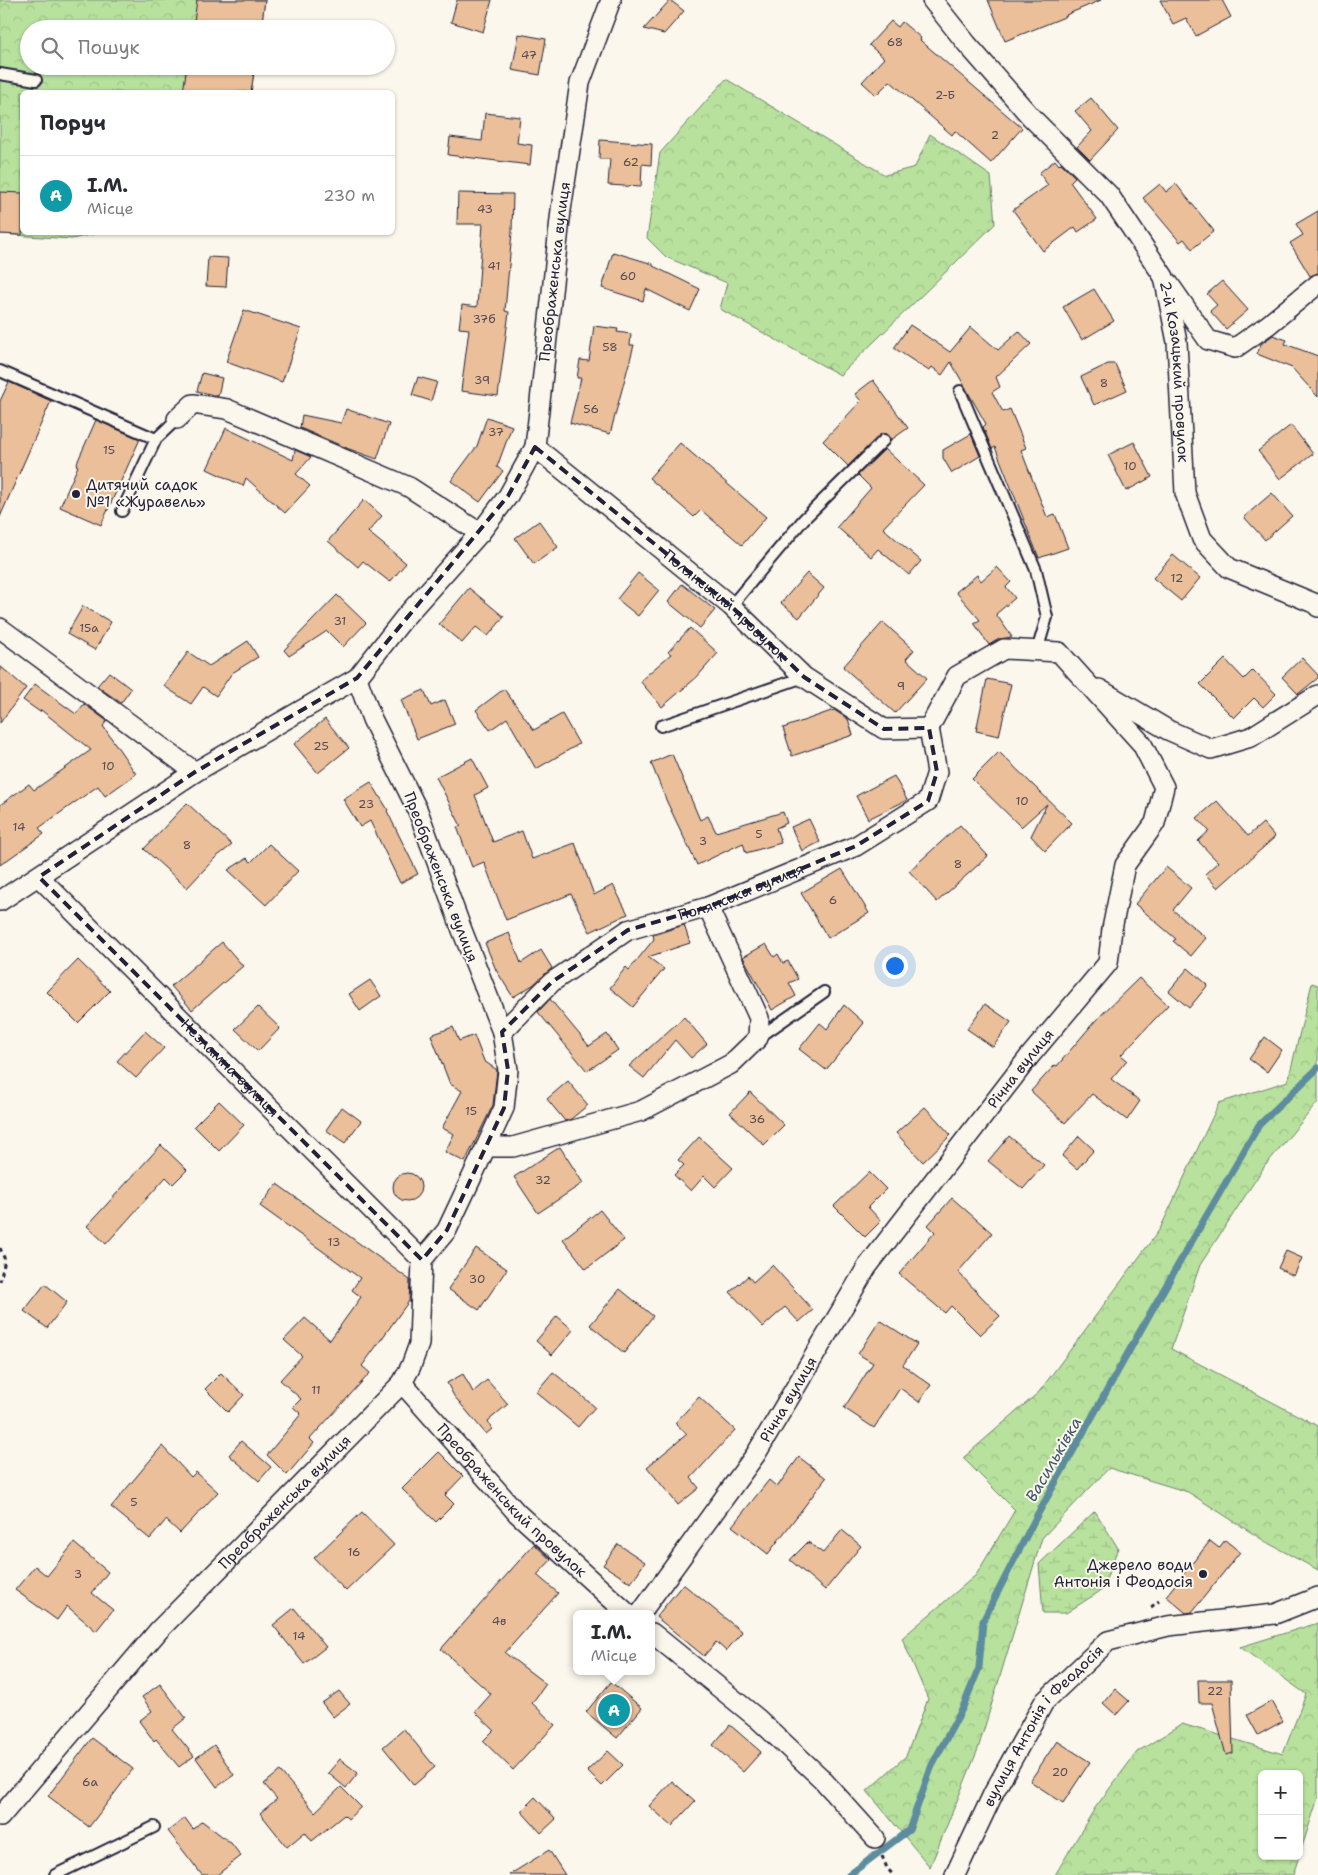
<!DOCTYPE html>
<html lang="uk">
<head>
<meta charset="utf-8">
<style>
	:root { --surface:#fff; --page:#f7f7f7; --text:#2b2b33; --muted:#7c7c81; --line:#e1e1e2; --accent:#d93025 }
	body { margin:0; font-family:"Shantell Sans",sans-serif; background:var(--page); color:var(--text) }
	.controls { position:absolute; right:15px; bottom:15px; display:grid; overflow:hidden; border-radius:8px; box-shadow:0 1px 4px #0004 }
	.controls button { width:45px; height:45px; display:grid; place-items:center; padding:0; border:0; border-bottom:1px solid var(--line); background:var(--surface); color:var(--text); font:25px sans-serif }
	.you { position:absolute; left:894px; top:965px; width:18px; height:18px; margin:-12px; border:4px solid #fff; border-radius:50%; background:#1a73e8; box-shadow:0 0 0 8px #1a73e833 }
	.badge { display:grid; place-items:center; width:32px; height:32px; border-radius:50%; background:var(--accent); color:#fff; font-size:16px; font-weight:700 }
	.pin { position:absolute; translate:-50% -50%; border:2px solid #fff; box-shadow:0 1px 5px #0006 }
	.popup { position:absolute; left:573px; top:1610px; width:82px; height:65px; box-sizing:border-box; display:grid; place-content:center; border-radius:8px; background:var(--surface); filter:drop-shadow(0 1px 4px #0005); font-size:16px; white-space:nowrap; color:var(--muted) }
	.popup b { font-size:19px; color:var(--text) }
	.popup::after { content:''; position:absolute; left:50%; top:100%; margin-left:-10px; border:10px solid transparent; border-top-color:var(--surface) }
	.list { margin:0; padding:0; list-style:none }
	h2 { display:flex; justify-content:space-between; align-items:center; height:65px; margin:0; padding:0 20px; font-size:21px }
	h2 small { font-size:16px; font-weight:400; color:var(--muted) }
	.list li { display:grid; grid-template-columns:32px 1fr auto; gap:15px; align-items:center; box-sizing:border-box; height:80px; padding:0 20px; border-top:1px solid var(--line) }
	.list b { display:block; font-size:19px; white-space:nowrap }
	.list p { margin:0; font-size:16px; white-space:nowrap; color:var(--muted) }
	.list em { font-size:16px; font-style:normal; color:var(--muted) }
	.icon { flex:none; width:28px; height:28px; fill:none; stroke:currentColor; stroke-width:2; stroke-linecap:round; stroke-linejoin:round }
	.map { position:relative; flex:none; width:1318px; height:1875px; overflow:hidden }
	.search { position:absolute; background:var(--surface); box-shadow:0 1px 4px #0004; left:20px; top:20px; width:375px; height:55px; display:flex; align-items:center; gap:12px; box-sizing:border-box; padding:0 18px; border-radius:28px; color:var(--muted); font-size:19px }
	.panel { position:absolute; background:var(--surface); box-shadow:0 1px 4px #0004; left:20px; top:90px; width:375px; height:145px; border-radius:8px }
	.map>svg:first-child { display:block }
</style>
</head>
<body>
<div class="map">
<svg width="1318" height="1875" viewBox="0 0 1318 1875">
	<defs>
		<pattern id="forest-crowns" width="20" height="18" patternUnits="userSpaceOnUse" patternTransform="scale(1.25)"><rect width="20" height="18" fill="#b8e19d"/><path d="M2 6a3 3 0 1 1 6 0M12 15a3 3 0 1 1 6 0" fill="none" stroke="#9ec188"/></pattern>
		<pattern id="wetland-marsh" width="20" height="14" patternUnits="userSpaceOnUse" patternTransform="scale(1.25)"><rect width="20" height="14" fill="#b8e19d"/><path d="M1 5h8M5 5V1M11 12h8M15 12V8" fill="none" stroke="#9ec188"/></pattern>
	</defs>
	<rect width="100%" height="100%" fill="#fbf7ec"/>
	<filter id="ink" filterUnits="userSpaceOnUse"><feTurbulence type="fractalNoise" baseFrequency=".02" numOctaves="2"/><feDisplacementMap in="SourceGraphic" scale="10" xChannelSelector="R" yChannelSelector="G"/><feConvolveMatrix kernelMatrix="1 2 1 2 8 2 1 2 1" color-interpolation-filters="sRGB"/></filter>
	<g filter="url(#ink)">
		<!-- forest -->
		<path fill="url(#forest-crowns)" stroke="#6d826c" d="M0,0H265L261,29H29V66H255L251,92H22V232L98,233L72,239L0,234Z
			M726,79L885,175L915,167L930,134L991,176L995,224L840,375L720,309L727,283L666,257L647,238L660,153Z
			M1312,983L1318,985V1102L1264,1167L1200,1265L1171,1349L1318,1426V1570L1266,1542L1188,1492L1109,1468L1042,1538L978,1749L930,1867L867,1791L906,1756L928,1699L902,1638L976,1575L1015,1510L963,1458L1039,1392L1160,1229L1219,1103L1288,1081Z
			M1318,1623V1798L1299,1856V1774H1262V1856H1299L1293,1875H1055L1095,1808L1137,1752L1182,1724L1283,1754L1306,1694L1240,1647Z"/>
		<!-- wetland -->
		<path fill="url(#wetland-marsh)" stroke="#6d826c" d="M1095,1511L1118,1548L1102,1590L1066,1613H1043L1039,1564Z"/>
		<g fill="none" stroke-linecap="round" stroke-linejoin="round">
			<!-- stream -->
			<path stroke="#5c8c9e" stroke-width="7" d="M849,1875L909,1830L932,1765L963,1707L979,1668L983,1621L1035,1519L1152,1310L1259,1125L1318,1068"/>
		</g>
		<!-- building -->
		<path fill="#eabf9a" stroke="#22223b" d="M197,0H265L261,29H193Z
			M457,0H492L483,32L451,22Z
			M670,0L684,11L664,34L644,29Z
			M988,0H1101L1066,15L1067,16L1005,41Z
			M1160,0H1222L1231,17L1196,36L1186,18L1173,24Z
			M891,21L898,27L902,22L921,38L920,40L1022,128L991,163L955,131L952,135L890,81L876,95L862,82L884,58L869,45Z
			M519,34L546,39L540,75L512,70Z
			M187,66H255L251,92H183Z
			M1091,98L1118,130L1090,160L1077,147L1092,131L1075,111Z
			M485,113L520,117L517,143L532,145L530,165L448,155L450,137L482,141Z
			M600,140L652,144L651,165L642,164L641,187L608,185L610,159H599Z
			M1055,160L1059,165L1061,163L1075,177L1070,182L1097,219L1078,232L1075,227L1043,251L1013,210L1048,185L1039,173Z
			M1160,184L1166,192L1176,184L1214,231L1192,249L1184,239L1180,242L1143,198Z
			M0,192L22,193V235L0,234Z
			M458,193L513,194L512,232L505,311L509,312L498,396L461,391L469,329L459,328L462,305L477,307L483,224H457Z
			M1318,211V273L1310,276L1290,243L1303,235L1296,224Z
			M613,252L653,264V266L700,289L690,311L646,289L643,301L602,288Z
			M208,257L228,258L226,287L206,286Z
			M1222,281L1248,310L1226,329L1210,311L1217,305L1207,294Z
			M1094,289L1114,321L1082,340L1063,307Z
			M244,310L301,329L282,382L226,362Z
			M910,325L950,352L971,327L998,350L1019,331L1031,344L996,377L1000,387L992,392L1003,412L1010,409L1026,448L1021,450L1047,517L1055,514L1068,548L1039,558L995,447L992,449L983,427L986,424L951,362L942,375L932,367L929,371L894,348Z
			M594,326L618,329L617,332L631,334L630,345H634L610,434L570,423L581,378H577L580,360L589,361Z
			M1273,335L1287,340L1285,344L1318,356V397L1292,368L1257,354L1261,344Z
			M1108,364H1115L1127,390L1094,405L1081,377Z
			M202,373L222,378L218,396L197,391Z
			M418,377L437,382L431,401L412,395Z
			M873,380L908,428L891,440L889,436L886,434L880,435L848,466L823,441L861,401L855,394Z
			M9,382L51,401L0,517V401Z
			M346,409L389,424L377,459L349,449L300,428L302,415L341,423Z
			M487,417L512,426L497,467L503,471L480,502L451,481L477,446Z
			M96,420L140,439L101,525L60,507L78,466L76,465Z
			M1291,425L1313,454L1280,479L1258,451Z
			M226,428L293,460L295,450L311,457L296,474L310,486L285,513L246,478L243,486L207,469Z
			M971,434L980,456L952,473L943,458V450Z
			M1134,442L1152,477L1126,491L1108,455Z
			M680,443L766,517L742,545L701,510L694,517L649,478Z
			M885,449L924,485L883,528L921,561L909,575L878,549L871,557L837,527L871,488L858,475Z
			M1272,493L1292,516L1265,540L1244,517Z
			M364,500L382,516L368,532L406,563L390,582L363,561L358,567L328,541Z
			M539,521L558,547L534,564L515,538Z
			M1173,555L1200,578L1181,601L1153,578Z
			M997,567L1011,582L1006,587L1015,598L996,614L1012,637L999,639L989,645L974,623L980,620L956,592L977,575L981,581Z
			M638,573L659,590L638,616L617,599Z
			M807,573L824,588L799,618L781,603Z
			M682,584L715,610L700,628L668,602Z
			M469,588L504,617L488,636L476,627L462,643L439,624Z
			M337,595L366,623L343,647L327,631L289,656L284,650Z
			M83,606L111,622L95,650L67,634Z
			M883,622L914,650L906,659L927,678L895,713L843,667Z
			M690,628L718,653L697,677L662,707L640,681L671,654L668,652Z
			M248,641L258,657L232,673L216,696L203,687L191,704L164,686L188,652L209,666Z
			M1302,658L1318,675V678L1298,694L1282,677Z
			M1225,659L1244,679L1253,670L1276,694L1263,707L1254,698L1234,718L1200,684Z
			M0,666L26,688L0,723Z
			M109,672L131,689L121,703L97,686Z
			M987,679L1011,684L999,736L976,731Z
			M35,684L76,714L84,704L107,721L103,726L136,774L105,796L98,786L39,828L44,834L0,865V805L29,784L34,790L91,750L41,710L40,712L23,700Z
			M504,689L534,730L562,714L579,744L536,769L507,718L490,730L476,710Z
			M424,690L431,706L445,700L455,724L417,739L401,700Z
			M834,710L848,719L853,735L792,756L783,728Z
			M325,719L349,748L318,773L294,744Z
			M999,752L1072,823L1045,851L1031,836L1047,804L1021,827L972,779Z
			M672,754L700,820L708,816L716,832L783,812L787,823L776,828L781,843L746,853L743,843L697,865L667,802L651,763Z
			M472,758L488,788L475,795L493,842L522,831L532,859L575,843L594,895L613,885L628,914L590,932L571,894L506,920L484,862L472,867L457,827L461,826L436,777Z
			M894,776L907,800L868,819L856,796Z
			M371,782L388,810L387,811L418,874L400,883L370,821L360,827L343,799Z
			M1217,801L1248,836L1263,823L1275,837L1218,888L1205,874L1218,862L1198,841L1209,831L1197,818Z
			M187,803L232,845L215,858L187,888L144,849Z
			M809,819L820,842L802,851L791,827Z
			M960,825L988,856L937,902L909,871Z
			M269,844L298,871L266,905L228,870L247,858L251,862Z
			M1166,867L1191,888L1173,910L1206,938L1191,956L1173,941L1176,939L1135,904Z
			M842,869L869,913L828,938L801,893Z
			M684,925L690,943L648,957L664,969L633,1007L610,988L626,967L629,970L654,939L653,935Z
			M509,933L521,963L541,950L552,968L533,985L513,997L496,970L485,943Z
			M222,942L243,966L192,1010L171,986Z
			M766,944L774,957L778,954L783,963L788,961L798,979L789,983L796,996L772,1010L743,957Z
			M78,960L110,991L78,1023L47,992Z
			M1188,968L1208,985L1189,1008L1169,991Z
			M1139,978L1168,1005L1121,1055L1127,1060L1111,1079L1140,1101L1127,1120L1092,1094L1065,1123L1031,1091L1055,1065L1057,1066L1095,1021Z
			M370,980L381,996L360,1011L349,994Z
			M550,999L589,1046L607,1034L618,1050L587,1071L538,1012Z
			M985,1004L1011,1022L993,1047L967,1029Z
			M844,1005L864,1023L826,1070L799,1049L820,1023L827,1029Z
			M258,1007L280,1028L258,1051L235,1029Z
			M684,1017L707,1044L691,1058L675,1040L644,1078L629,1066Z
			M453,1027L459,1041L474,1035L484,1061L497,1070L493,1105L465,1162L445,1152L454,1134L442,1128L462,1091L450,1084L431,1035Z
			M145,1031L164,1048L136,1078L117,1061Z
			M1265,1037L1282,1050L1267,1072L1249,1059Z
			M568,1081L588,1105L571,1119L565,1121L547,1099Z
			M750,1092L784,1125L764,1145L730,1113Z
			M219,1101L244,1125L219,1151L194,1126Z
			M342,1107L361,1121L345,1143L326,1130Z
			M925,1107L951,1135L923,1162L896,1133Z
			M1009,1136L1044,1165L1023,1189L988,1161Z
			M1079,1136L1094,1150L1077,1169L1062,1156Z
			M699,1137L733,1168L715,1187L704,1176L691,1191L674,1175L684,1165L678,1160Z
			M161,1145L187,1170L173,1184L166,1177L106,1244L87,1226Z
			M560,1147L583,1183L538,1213L514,1177Z
			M869,1172L886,1189L868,1207L881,1221L865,1237L834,1206Z
			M393 1187a14 14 0 1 1 28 0a14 14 0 1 1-28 0Z
			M277,1184L410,1280L409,1301L362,1366L370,1373L310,1439L314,1443L287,1475L267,1455L301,1414L293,1407L301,1399L280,1380L302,1356L284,1340L305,1318L330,1340L361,1297L352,1290L360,1278L260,1206Z
			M952,1198L992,1233L958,1272L1000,1316L980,1335L951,1306L945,1313L899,1274L935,1232L928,1225Z
			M600,1210L624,1240L586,1269L563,1239Z
			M476,1248L507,1269L479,1310L448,1289Z
			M1286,1251L1302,1258L1294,1276L1278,1268Z
			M772,1265L813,1310L799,1322L785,1307L763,1327L730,1292L748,1276L753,1282Z
			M45,1284L67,1302L47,1328L24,1311Z
			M620,1289L653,1316L624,1353L590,1325Z
			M557,1316L573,1330L552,1355L536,1341Z
			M880,1320L917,1344L903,1365L931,1385L919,1402L900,1388L874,1428L844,1408L873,1363L858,1354Z
			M553,1372L595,1407L578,1427L536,1392Z
			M221,1373L244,1395L228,1412L205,1389Z
			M463,1374L473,1392L487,1380L508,1404L488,1421L492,1429L486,1434L454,1396L447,1383Z
			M699,1397L735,1430L691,1478L699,1488L678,1505L647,1467L687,1434L675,1423Z
			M241,1441L271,1467L259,1481L229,1455Z
			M162,1446L191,1477L196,1472L218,1492L180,1533L166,1520L150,1539L111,1507Z
			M439,1452L463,1476L445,1495L454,1504L436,1522L402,1489Z
			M799,1457L826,1478L768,1554L732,1526L769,1480L777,1487Z
			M362,1512L394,1545L346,1591L314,1558Z
			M842,1530L861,1546L825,1590L790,1560L808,1542L823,1553Z
			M1225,1540L1240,1552L1192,1612L1186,1613L1166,1596L1210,1541L1219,1548Z
			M74,1543L108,1572L92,1593L113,1610L96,1631L67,1606L57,1620L15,1590L35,1566L47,1576Z
			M534,1544L551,1560L537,1575L558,1593L505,1653L546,1684L532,1703L555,1725L513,1770L483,1741L494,1730L475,1712L491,1694L441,1649Z
			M618,1544L645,1562L631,1583L603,1565Z
			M683,1584L742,1632L726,1651L716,1642L704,1656L656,1617Z
			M294,1608L326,1647L304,1664L273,1625Z
			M1198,1680H1231L1233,1753L1226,1755L1212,1703H1199Z
			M611,1682L642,1708L617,1738L586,1712Z
			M160,1684L186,1718L172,1729L194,1756L179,1767L156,1739L154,1741L139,1721L152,1711L142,1697Z
			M1115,1689L1129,1701L1116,1715L1103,1703Z
			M339,1691L350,1704L333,1717L322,1703Z
			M1272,1701L1283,1721L1258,1735L1247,1715Z
			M730,1725L761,1752L743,1772L713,1745Z
			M404,1729L435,1767L414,1785L383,1747Z
			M92,1738L133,1769L89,1827L48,1796Z
			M1057,1741L1090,1762L1063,1803L1030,1781Z
			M214,1745L234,1775L217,1787L196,1758Z
			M608,1751L623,1765L602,1786L587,1771Z
			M340,1759L358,1773L346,1788L328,1773Z
			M280,1771L315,1812L341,1787L361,1807L348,1819L344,1815L312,1841L305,1832L287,1847L260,1813L277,1799L264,1784Z
			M672,1781L695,1801L672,1826L649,1806Z
			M535,1797L556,1819L541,1833L521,1811Z
			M185,1818L193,1829L202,1821L231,1843L241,1856L217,1875H202L168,1831Z
			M549,1850L565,1875H509Z"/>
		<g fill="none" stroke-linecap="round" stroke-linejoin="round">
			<defs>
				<path id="lane" d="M0,74L36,80
					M0,371L156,439
					M960,391L1036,570L1047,617L1037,651
					M122,511L156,439L177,419
					M731,606L804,519L884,440
					M661,726L804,677
					M758,1038L824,992
					M55,1875L154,1827"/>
				<g id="street">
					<path id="s1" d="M932,0L967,44L1031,117L1109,195L1164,277L1177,342L1185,493L1202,539L1229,568L1316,604L1318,607"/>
					<path d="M1169,284L1208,340L1235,348L1268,325L1318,284"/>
					<path d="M177,419L193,404L227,409L409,487L480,533"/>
					<path id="s2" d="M535,447L731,606L804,677L884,729L929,728"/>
					<path d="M0,628L195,772"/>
					<path d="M1099,689L1168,730L1211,749L1251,737L1318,695"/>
					<path id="s3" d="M39,877L422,1260"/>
					<path d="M0,901L195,772L357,678"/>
					<path id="s4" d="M502,1032L552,982L628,930L708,907L856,846L928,801L937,772L929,728"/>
					<path d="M486,1147H513L641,1111L731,1064L758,1038L759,1018L708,907"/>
					<path id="s5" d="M402,1383L517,1513L628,1614"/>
					<path id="s6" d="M640,1614L756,1454L867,1267L1029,1057L1108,963L1112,929L1125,865L1155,823L1164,787L1142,744L1059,652L1004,649L957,676L929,728"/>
					<path d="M652,1633L758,1719L821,1778L875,1838"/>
					<path id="s7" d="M0,1817L159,1630L402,1383L411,1366L419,1344L422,1260L447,1230L486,1147L504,1108L508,1070L502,1032L462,930L418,811L372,719L357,678L405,617L480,533L508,496L535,447L561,210L580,83L611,0"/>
					<path id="s8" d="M955,1875L994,1792L1044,1702L1108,1641L1168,1626L1275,1614L1318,1597"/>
				</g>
			</defs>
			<!-- lane casing -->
			<use href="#lane" stroke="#22223b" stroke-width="14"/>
			<!-- street casing -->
			<use href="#street" stroke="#22223b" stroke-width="22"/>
			<!-- path -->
			<path stroke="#22223b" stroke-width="3" stroke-dasharray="4 4" stroke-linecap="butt" d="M0,1248L5,1260L0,1281
				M1151,1607L1159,1601
				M882,1856L887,1868L893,1875"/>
			<!-- lane -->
			<use href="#lane" stroke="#fbf7ec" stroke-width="10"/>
			<!-- street -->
			<use href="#street" stroke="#fbf7ec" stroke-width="19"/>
		</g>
	</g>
	<!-- marked area -->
	<path fill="none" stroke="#22223b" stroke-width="4" stroke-dasharray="10 6" stroke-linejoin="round" d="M535,447L731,606L804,677L884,729L929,728L937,772L928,801L856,846L708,907L628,930L552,982L502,1032L508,1070L504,1108L447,1230L422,1260L39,877L195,772L357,678L508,496Z"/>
	<!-- markers -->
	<g fill="#22223b" stroke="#fbf7ec" stroke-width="2">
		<circle cx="76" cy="494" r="5"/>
		<circle cx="1203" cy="1574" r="5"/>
	</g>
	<g text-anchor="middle" stroke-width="4" stroke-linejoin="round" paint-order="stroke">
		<!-- number labels -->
		<g font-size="12" fill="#544953">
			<text x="895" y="46">68</text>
			<text x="529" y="59">47</text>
			<text x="945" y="99">2-Б</text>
			<text x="995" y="139">2</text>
			<text x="631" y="166">62</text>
			<text x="485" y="213">43</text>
			<text x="494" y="270">41</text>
			<text x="628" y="280">60</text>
			<text x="484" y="323">37б</text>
			<text x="610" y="351">58</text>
			<text x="482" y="384">39</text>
			<text x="1104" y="387">8</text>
			<text x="591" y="413">56</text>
			<text x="496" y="436">37</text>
			<text x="109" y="454">15</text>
			<text x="1130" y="470">10</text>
			<text x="1177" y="582">12</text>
			<text x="340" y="625">31</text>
			<text x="89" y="632">15а</text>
			<text x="901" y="690">9</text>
			<text x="321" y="750">25</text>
			<text x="108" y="770">10</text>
			<text x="1022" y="805">10</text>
			<text x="366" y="808">23</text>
			<text x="19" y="831">14</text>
			<text x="759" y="838">5</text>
			<text x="703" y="845">3</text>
			<text x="187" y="849">8</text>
			<text x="958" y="868">8</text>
			<text x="833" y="904">6</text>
			<text x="471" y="1115">15</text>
			<text x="757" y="1123">36</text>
			<text x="543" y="1184">32</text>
			<text x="334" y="1246">13</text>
			<text x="477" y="1283">30</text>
			<text x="316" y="1394">11</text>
			<text x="134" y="1506">5</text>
			<text x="354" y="1556">16</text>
			<text x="78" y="1578">3</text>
			<text x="499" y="1625">4в</text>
			<text x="299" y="1640">14</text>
			<text x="1215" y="1695">22</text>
			<text x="1060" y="1776">20</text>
			<text x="90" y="1786">6а</text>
		</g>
		<!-- street labels -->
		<g font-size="15" fill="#22223b" stroke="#fbf7ec">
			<text dy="5" stroke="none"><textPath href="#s7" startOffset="1821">Преображенська вулиця</textPath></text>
			<text dy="5" stroke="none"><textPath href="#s1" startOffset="458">2-й Козацький провулок</textPath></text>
			<text dy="5" stroke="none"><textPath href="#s2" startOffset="248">Полянський провулок</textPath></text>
			<text transform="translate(441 877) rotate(69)" y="5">Преображенська вулиця</text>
			<text dy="5" stroke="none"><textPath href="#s4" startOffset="282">Полянська вулиця</textPath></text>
			<text dy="5" stroke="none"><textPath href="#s3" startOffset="270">Незламна вулиця</textPath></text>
			<text dy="5" stroke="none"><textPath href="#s6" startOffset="666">Річна вулиця</textPath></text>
			<text dy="5" stroke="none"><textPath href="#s6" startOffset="261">Річна вулиця</textPath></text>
			<text dy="5" stroke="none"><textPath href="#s5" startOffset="161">Преображенський провулок</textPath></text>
			<text dy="5" stroke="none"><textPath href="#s7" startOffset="425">Преображенська вулиця</textPath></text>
			<text dy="5" stroke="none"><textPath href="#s8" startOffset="175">вулиця Антонія і Феодосія</textPath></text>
		</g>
		<!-- poi labels -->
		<g font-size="15" fill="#22223b" stroke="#fbf7ec" text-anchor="start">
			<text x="86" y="490">Дитячий садок<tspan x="86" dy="17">№1 «Журавель»</tspan></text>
			<text x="1193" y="1570" text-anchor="end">Джерело води<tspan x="1193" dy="17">Антонія і Феодосія</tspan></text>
		</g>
		<!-- water labels -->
		<g font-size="16" font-style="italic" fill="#3f576d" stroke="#fbf7ec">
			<text transform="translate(1053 1459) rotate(-60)" y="6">Васильківка</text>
		</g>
	</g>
</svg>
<div class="controls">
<button>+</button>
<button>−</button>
</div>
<div class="you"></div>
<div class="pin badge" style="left:614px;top:1710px;background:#0f9aa8">A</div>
<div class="popup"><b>І.М.</b>Місце</div>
<div class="search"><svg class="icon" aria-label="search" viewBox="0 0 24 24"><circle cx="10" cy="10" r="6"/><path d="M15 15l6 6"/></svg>Пошук</div>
<section class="panel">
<h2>Поруч<small></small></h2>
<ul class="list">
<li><span class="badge" style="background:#0f9aa8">A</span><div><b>І.М.</b><p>Місце</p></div><em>230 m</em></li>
</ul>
</section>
</div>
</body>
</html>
